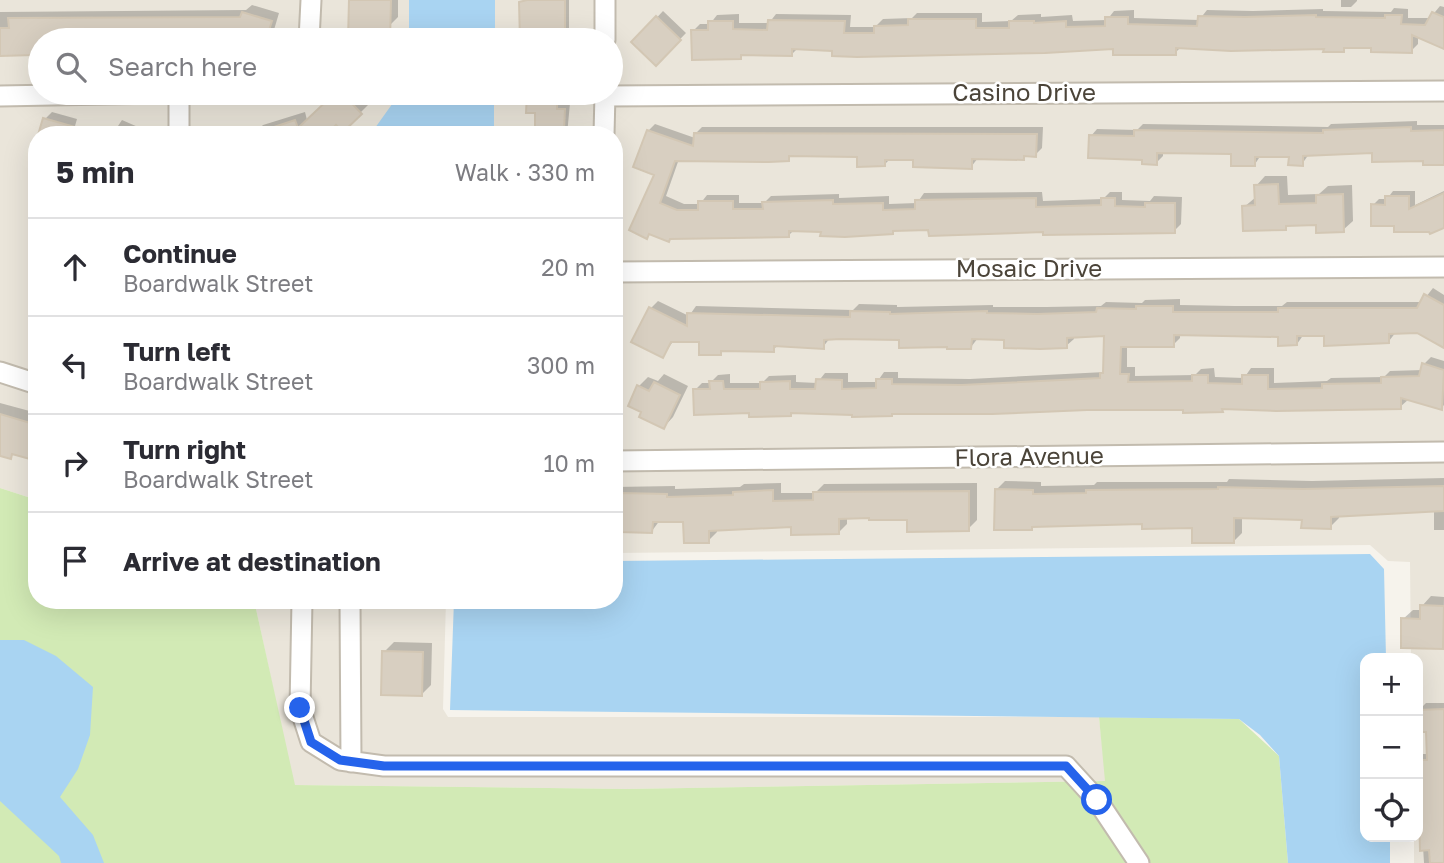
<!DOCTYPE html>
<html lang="en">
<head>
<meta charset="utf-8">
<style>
	:root { --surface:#fff; --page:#f7f7f7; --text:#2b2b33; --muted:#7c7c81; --line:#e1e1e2 }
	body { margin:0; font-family:"Golos Text",sans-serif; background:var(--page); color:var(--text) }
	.controls { position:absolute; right:21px; bottom:21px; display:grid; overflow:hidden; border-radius:14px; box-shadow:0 7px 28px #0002 }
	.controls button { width:63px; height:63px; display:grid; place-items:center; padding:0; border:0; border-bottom:2px solid var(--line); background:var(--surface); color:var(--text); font:35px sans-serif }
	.stop { position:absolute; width:21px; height:21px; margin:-16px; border:5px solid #2563eb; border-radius:50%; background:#fff }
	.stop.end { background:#2563eb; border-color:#fff; box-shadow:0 2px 7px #0008 }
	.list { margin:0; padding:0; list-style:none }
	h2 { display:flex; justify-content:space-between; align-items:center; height:91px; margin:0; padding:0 28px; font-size:30px }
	h2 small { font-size:23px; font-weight:400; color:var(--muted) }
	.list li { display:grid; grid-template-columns:46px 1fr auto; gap:21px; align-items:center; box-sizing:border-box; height:98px; padding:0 28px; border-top:2px solid var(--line) }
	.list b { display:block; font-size:26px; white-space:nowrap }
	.list p { margin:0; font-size:23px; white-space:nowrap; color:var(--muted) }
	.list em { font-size:23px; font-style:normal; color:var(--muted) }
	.icon { flex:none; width:38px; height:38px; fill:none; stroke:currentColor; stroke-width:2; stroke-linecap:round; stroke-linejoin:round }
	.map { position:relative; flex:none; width:1444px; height:863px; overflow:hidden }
	.search { position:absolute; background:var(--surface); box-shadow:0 7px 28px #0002; left:28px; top:28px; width:595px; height:77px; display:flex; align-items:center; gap:18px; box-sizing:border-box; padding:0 24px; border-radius:38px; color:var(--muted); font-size:26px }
	.panel { position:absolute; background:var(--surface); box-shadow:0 7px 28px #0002; left:28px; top:126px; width:595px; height:483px; border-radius:28px }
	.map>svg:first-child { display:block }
</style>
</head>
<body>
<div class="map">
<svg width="1444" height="863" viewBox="0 0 1444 863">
	<rect width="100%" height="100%" fill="#f6f3ec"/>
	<!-- residential -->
	<path fill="#eae5da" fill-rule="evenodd" d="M0,0H1444V863H1414V837H1418V658H1411L1410,562L1388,561L1370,545L614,553V471L1295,463L614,467V135H37V389L4,383L37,395V500L0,488ZM40,40H611V93H40Z
		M254,600H446L443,709L448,717H1099L1106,781L626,789L294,785Z"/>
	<!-- green -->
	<path fill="#d2eab5" d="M0,488L37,500V600H254L295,785L626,789L1105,781L1099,717L1239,719L1279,756L1288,863H0Z"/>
	<!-- water -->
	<path fill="#a9d4f2" d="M409,0H495V40H409Z
		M400,93H494V135H370Z
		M1370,554L1384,569L1386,658H1365V837H1390V863H1288L1279,756L1260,735L1239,719L450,710L454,600H614V561Z
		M0,640H24L56,656L93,687L90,735L78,769L60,797L93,835L104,863H61L59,856L0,801Z"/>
	<!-- shadow -->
	<path fill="#0003" d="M350,0H398V17L389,26H386L383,40H347L350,37Z
		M524,0H569V40H522L521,3Z
		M1341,0H1357V1L1351,7H1341Z
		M252,5L279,13L271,40H40V52L0,53V12L246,10Z
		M1440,6L1444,7V48L1418,36V44L1411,51L1348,46L1344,50L1325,48L1181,47L1175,53L1115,47L798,48L792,54L744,53L740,57L693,31L700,24H710L717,15L739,14V23H769L776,14L851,15L850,27H875L883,19L912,18L917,13H982V22L1011,21L1018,15L1041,14V17L1072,15L1073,21L1107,20L1114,11L1134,10V18L1199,20L1207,10L1253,11L1323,9V11L1391,12L1394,8L1408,9V18H1430Z
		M663,11L686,33L656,64L634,42Z
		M337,93H360L370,103L343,130L336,123L323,135H253L263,125L305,112L307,120Z
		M529,93H563V103H570L567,135H535L534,111H528Z
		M52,112L77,119L73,133L45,119Z
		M122,120L154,134L153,135H112Z
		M1417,121V125H1444V163L1373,151L1309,154L1302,164L1291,155H1261L1255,164L1233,153L1163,152V156L1156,163L1091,136L1097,129L1137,130L1143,124L1328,127L1331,124Z
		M655,124L695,138V134L702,127H1043L1042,148L1035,155H1027L1023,158H978L971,167L915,159H890L885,164L858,155L793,154L788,159H679L666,196L684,204H700L707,195H739V203H764L771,196L839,194V198L889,196V204L917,203L924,193L1042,192L1043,201L1103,199L1110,192H1122V200L1150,201L1154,196L1182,197L1181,224L1174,231L930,228L896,229L892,232L795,229L788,236L651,232L647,237L657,174L648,131Z
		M1265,176H1287L1288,195L1319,194L1328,186L1352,185L1353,221L1343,230L1318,223L1289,224L1285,228L1244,207L1256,197V186Z
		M1393,191H1415V205L1444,191V226L1396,224L1373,205L1379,199H1387Z
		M1433,288L1444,295V342L1418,331L1396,332L1389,341L1326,334H1304L1297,344L1280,335L1180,334V338L1173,345L1127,346V367H1135V376L1195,375L1201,369L1214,368L1215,377L1244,378L1251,368H1274V383L1327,381L1331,378L1384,377L1390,371L1423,370L1424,364L1431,357L1444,361V405L1441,408L1409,399L1400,407L894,412L891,415L792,412L790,414L750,411L695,390L702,383H710L718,375L730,374V383H762L769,376L796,375V382L817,383L825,373H848V382H877L884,372H898V378L970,379L1105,372L1106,335L1074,336V339L1066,346L1006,338H978L971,347L900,339L830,338L823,347L779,344L773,350L725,349L720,354L701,340H674L663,356L633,341L651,308L658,301L689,316L696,306L853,310L859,304L897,305V307L993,305V307H1046L1101,306L1106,302L1142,303L1145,300L1180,299V305L1235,306H1282L1287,302H1422Z
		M664,374L688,386L673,417L664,427L644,411L639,386L648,377L658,381Z
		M0,403L37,413V451L29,457L15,453L10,457L0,454Z
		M1444,478V530H1434V510L1339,515V518L1330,527L1303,518L1242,517V533L1233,542L1194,526L1144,522L1035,525L1032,528L996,490L1005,481L1041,482V486L1094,485L1097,482H1227L1229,479L1312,481Z
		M781,483V493H815L824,484L977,483V520L968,529L909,518L847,517V524L839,532L793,525L717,528V532L708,541L685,521L660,520L652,531L614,530V487L675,486V489L740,487L744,484Z
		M1431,596L1444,597L1443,648L1403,619L1413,610H1422V606Z
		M394,642L432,643L431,685L422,694L384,652Z
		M1426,703H1444V863H1424L1420,798H1418V754H1429L1428,730L1419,710Z"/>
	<!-- building -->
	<path fill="#d8cfc1" stroke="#d3c7b4" stroke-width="2" d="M349,0H391L390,40H348Z
		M527,0H565V29H562L563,40H520L519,2Z
		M242,12L272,21L266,40H40V53H33V55L0,56V28H9L8,18L240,17Z
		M1432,12L1444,17V49L1412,35V53L1371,52V48H1344V52H1323L1324,49L1231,51L1176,48V55H1113V49L1045,53L857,57L832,56V51L792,49V56L741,55V59L692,60L691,30H708V21H733V29L767,30L768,20L845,21L844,33H874V26L908,25V19H976V28H1009V21H1034V23L1066,21V27L1105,26V17H1128V24L1197,26L1198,16L1245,17L1316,15V17L1385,18V15H1402L1401,24L1425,25Z
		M656,16L681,40L656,66L631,42Z
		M335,93H342L362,114L343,132L336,125L326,135H260L259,132L295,120L298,128Z
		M527,93H557V109H565L564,130L535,129V113H526Z
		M43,118L89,131L88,135H38Z
		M1411,127V131L1444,130V165H1423V161L1372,162V153L1303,156V166L1288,165L1289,157H1255V166H1231V154L1157,153V165L1142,164V160L1088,158L1089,135L1134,136V130L1323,133V130Z
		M647,130L693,146L694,133L1037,134L1036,157L1024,156V160L972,159V169L913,167V160H885V166L857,167V157L789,156V161L769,162L675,161L660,203L677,210H698V201H733V209H763L762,202L833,200V204L883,203V210L915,209V200L1036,198V207L1101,205V198H1115V206L1145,207V203H1175V233L1043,235V232L929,236L928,230L893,231V234L845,237L820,236L821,232L789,231V237L670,239L669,242L649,234L647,239L629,230L654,175L633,167Z
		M1278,184L1279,204L1316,203V195L1343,194L1344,232L1316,233V225L1286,226V230L1243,231L1242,206L1255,205L1254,185Z
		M1444,193V228L1430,234L1429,232H1394V226H1371V204L1385,205V196H1409V209Z
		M1424,294L1444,305V348L1417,333L1389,334V343L1324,346V336H1297V345L1278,346V337L1174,335V347H1121L1120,374H1129L1128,382L1192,381V375H1208V383L1242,384V375H1268V389L1322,388V384L1381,383V377L1419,376L1422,363L1444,370L1442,410L1401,398V409L1276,411L1222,409L1223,412L1183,413V410H1087L992,414H892V416L852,417V415L791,413V416L749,417V413L694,415L693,389H710L709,381H723L724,389H760V382L790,381V389H815L816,379L842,380V389L876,388V379H892V384L962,385L1100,378V373H1103L1104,336L1067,338V348L1040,349L1004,348V340L972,339L971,349H947V347L899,348V340L840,339L824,340V349L774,346V352L721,351V355H699V342H671L663,358L631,342L649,307L687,326V313L850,317V311L890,312V314L987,311V313L1037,314L1096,312L1097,308L1136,309V306H1173V312H1278V308H1417Z
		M654,382L680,395L664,429L639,417L641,412L628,406L637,385L649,391Z
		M0,414L37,425V435L30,459L12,454L11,459L0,456Z
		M1444,486V511L1331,517V529L1301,528L1302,520L1234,518V543H1192V528L1142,529V524L1032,527V530H994L995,489L1033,490V494L1086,493V490L1218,489V487L1303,489Z
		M773,490V501L813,500V492L969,491V531L907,532V520H869V518L839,519V534L791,535V527L709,531V543H684L683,522H653L652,533L620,532L621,493L667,494V497L733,495V492Z
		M1420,605L1444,606L1443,649L1401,648V618L1420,619Z
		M382,651L423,652L422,696L381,695Z
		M1444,709V863H1430L1429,850L1420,851L1418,760H1427L1426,732H1418V710Z"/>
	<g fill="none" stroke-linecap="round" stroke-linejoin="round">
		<defs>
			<path id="minor" d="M309,40L311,0
				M605,40V0
				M0,96L161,93
				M605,96L1444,91
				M179,135V93
				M604,135L605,93
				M614,272L1444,267
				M0,372L37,384
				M614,461L1444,452
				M302,600L300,708L311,742L340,760L384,766H1066L1097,800L1139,863
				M350,600L351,762"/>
		</defs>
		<!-- minor casing -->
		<use href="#minor" stroke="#c2bbae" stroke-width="23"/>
		<!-- minor -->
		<use href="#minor" stroke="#fff" stroke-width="19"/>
	</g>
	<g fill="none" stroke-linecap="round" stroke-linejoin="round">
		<!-- route -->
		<path stroke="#2563eb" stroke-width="9" d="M300,708L311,742L340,760L384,766H1066L1097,800"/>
	</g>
	<g text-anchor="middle" stroke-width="5" stroke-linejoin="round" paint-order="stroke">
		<!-- street labels -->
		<g font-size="24" fill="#4b4439" stroke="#fff">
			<text x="1024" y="101">Casino Drive</text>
			<text x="1029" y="277">Mosaic Drive</text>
			<text transform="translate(1029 457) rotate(-1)" y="8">Flora Avenue</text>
		</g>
	</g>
</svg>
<div class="controls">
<button>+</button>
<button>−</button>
<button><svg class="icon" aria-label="locate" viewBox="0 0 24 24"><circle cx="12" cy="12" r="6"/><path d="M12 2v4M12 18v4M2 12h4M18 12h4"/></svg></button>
</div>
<div class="stop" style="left:1097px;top:800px"></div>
<div class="stop end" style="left:300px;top:708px"></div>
<div class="search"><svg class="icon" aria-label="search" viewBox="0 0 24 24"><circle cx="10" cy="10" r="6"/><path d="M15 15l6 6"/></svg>Search here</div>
<section class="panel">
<h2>5 min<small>Walk · 330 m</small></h2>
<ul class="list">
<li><svg class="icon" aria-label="ahead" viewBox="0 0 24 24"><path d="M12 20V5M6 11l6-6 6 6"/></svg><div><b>Continue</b><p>Boardwalk Street</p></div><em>20 m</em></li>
<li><svg class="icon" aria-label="left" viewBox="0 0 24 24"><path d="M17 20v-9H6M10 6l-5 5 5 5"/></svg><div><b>Turn left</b><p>Boardwalk Street</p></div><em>300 m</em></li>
<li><svg class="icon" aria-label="right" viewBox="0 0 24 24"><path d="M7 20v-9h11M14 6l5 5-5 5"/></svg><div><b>Turn right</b><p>Boardwalk Street</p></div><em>10 m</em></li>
<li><svg class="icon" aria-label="arrive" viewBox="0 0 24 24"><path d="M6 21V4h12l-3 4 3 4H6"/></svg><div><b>Arrive at destination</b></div></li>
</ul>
</section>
</div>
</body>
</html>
